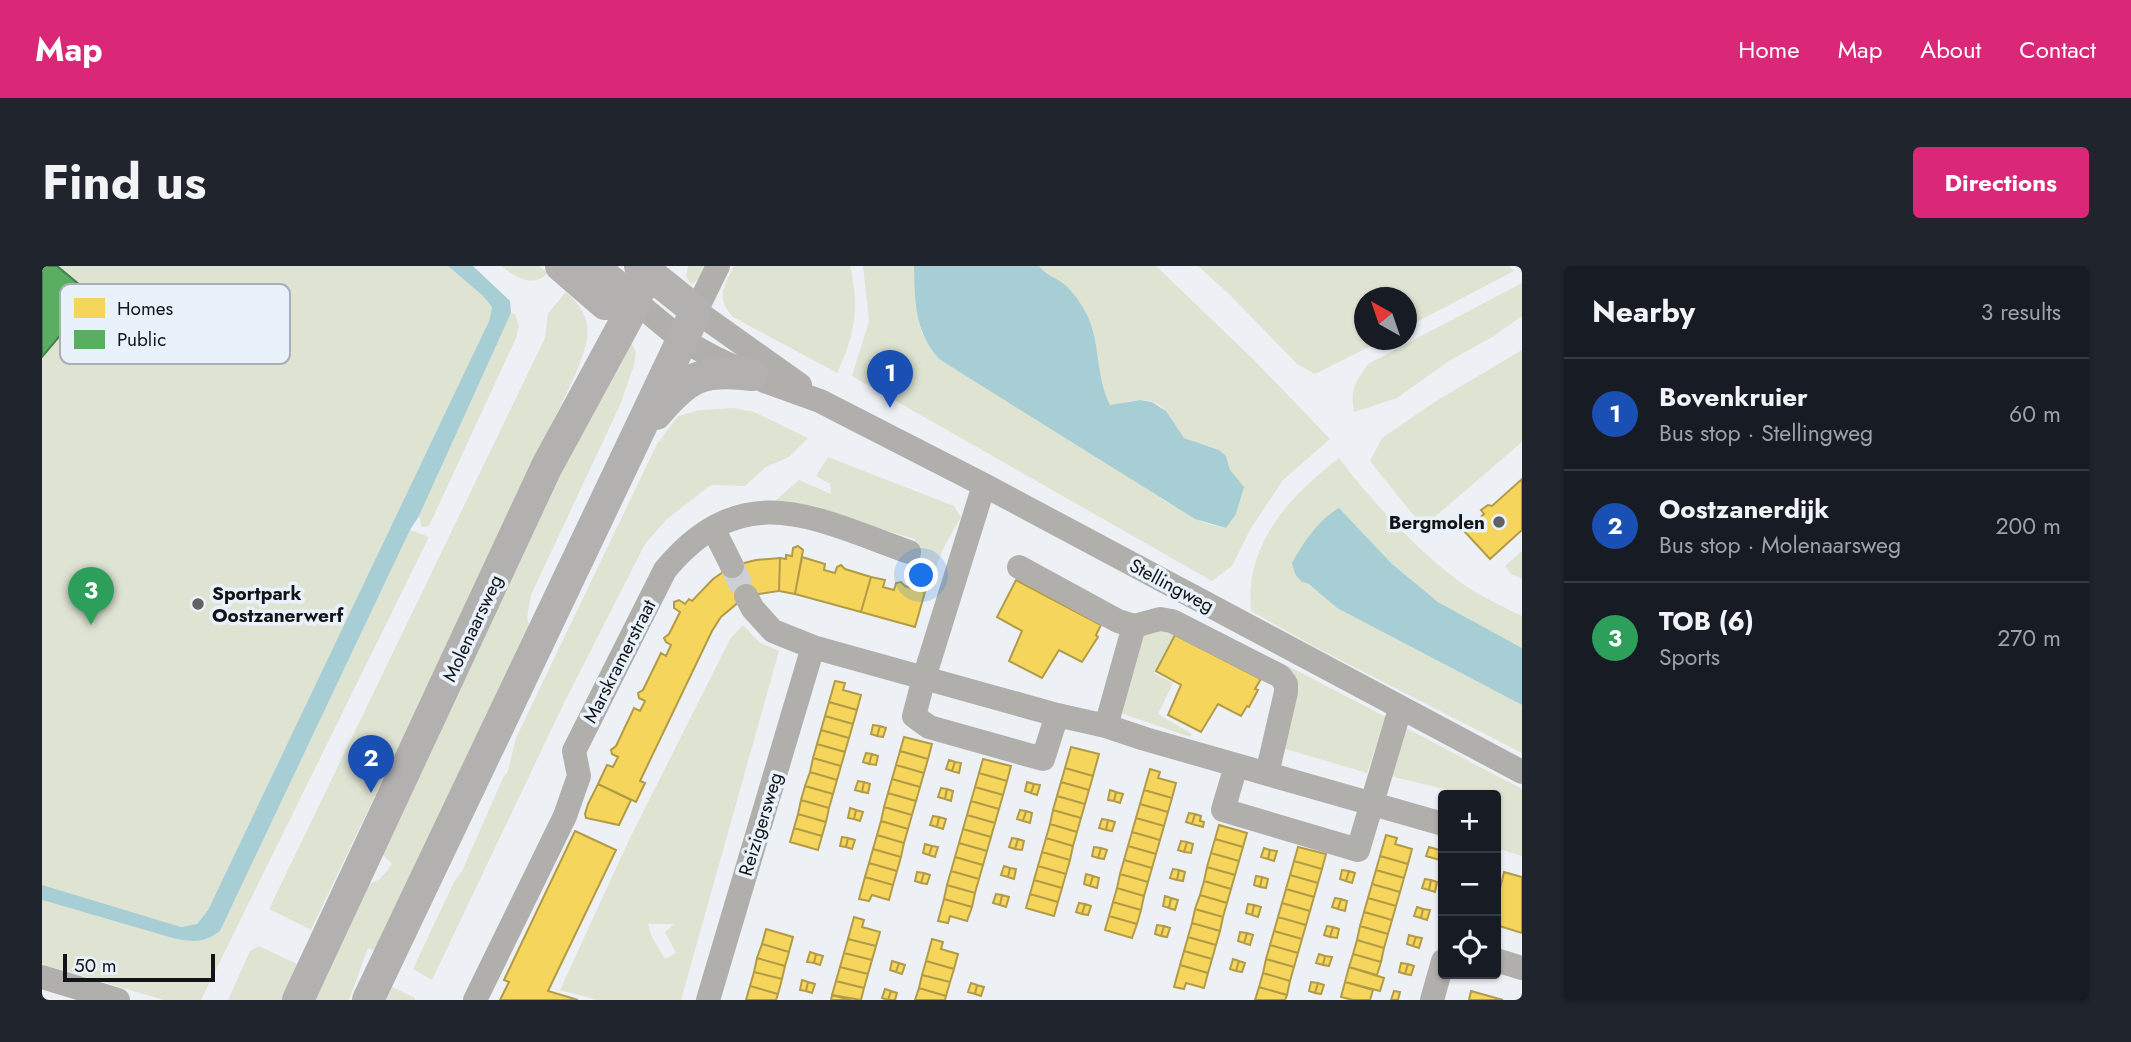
<!DOCTYPE html>
<html lang="en">
<head>
<meta charset="utf-8">
<style>
	:root { --surface:#171b24; --page:#20242c; --text:#f1f3f6; --muted:#9ea1a6; --line:#363941; --accent:#db2777 }
	body { margin:0; font-family:Jost,sans-serif; background:var(--page); color:var(--text) }
	.controls { position:absolute; right:21px; bottom:21px; display:grid; overflow:hidden; border-radius:7px; box-shadow:0 2px 5px #0004 }
	.controls button { width:63px; height:63px; display:grid; place-items:center; padding:0; border:0; border-bottom:2px solid var(--line); background:var(--surface); color:var(--text); font:35px sans-serif }
	.compass { position:absolute; left:1312px; top:21px; width:63px; height:63px; border-radius:50%; background:var(--surface); box-shadow:0 2px 5px #0004; rotate:320deg }
	.scale { position:absolute; left:21px; bottom:18px; width:152px; box-sizing:border-box; padding-left:7px; border:4px solid #121417; border-top:0; font-size:19px; line-height:24px; white-space:nowrap; color:#121417; -webkit-text-stroke:5px #e9f1fa; paint-order:stroke }
	.you { position:absolute; left:880px; top:310px; width:24px; height:24px; margin:-18px; border:5px solid #fff; border-radius:50%; background:#1a73e8; box-shadow:0 0 0 10px #1a73e833 }
	.badge { display:grid; place-items:center; width:46px; height:46px; border-radius:50%; background:var(--accent); color:#fff; font-size:23px; font-weight:700 }
	.pin { position:absolute; translate:-50% -58px; filter:drop-shadow(0 2px 4px #0008) }
	.pin::after { content:''; position:absolute; top:37px; width:24px; height:21px; background:inherit; clip-path:polygon(0 0,100% 0,50% 100%) }
	.list { margin:0; padding:0; list-style:none }
	h2 { display:flex; justify-content:space-between; align-items:center; height:91px; margin:0; padding:0 28px; font-size:30px }
	h2 small { font-size:23px; font-weight:400; color:var(--muted) }
	.list li { display:grid; grid-template-columns:46px 1fr auto; gap:21px; align-items:center; box-sizing:border-box; height:112px; padding:0 28px; border-top:2px solid var(--line) }
	.list b { display:block; font-size:26px; white-space:nowrap }
	.list p { margin:0; font-size:23px; white-space:nowrap; color:var(--muted) }
	.list em { font-size:23px; font-style:normal; color:var(--muted) }
	.icon { flex:none; width:38px; height:38px; fill:none; stroke:currentColor; stroke-width:2; stroke-linecap:round; stroke-linejoin:round }
	.map { position:relative; flex:none; width:1480px; height:734px; overflow:hidden; border-radius:7px }
	header { display:flex; align-items:center; gap:42px; box-sizing:border-box; height:98px; padding:0 35px; background:var(--accent); color:#fff }
	header strong { font-size:33px }
	nav { display:flex; gap:38px; margin-inline-start:auto; font-size:24px }
	.intro { display:flex; align-items:center; justify-content:space-between; box-sizing:border-box; height:168px; padding:0 42px }
	h1 { margin:0; font-size:49px }
	.button { padding:18px 32px; border-radius:7px; background:var(--accent); color:#fff; font-size:24px; font-weight:700 }
	main { display:flex; gap:42px; padding:0 42px }
	aside { flex:1; background:var(--surface); border-radius:7px; box-shadow:0 2px 5px #0004 }
	.map>svg:first-child { display:block }
</style>
</head>
<body>
<header>
<strong>Map</strong>
<nav><a>Home</a><a>Map</a><a>About</a><a>Contact</a></nav>
</header>
<div class="intro"><h1>Find us</h1><a class="button">Directions</a></div>
<main>
<div class="map">
<svg width="1480" height="734" viewBox="0 0 1480 734">
	<rect width="100%" height="100%" fill="#edf1f6"/>
	<!-- green -->
	<path fill="#dfe3d2" fill-rule="evenodd" d="M0,0H406L441,30L450,41L447,55L166,644L155,658L139,661L0,621Z
		M459,0H497L506,7C491,23 472,10 459,0Z
		M646,0H670L652,17H648L644,10Z
		M692,0H808C818,41 813,69 795,107L691,51C673,32 682,20 692,0Z
		M821,0H872L875,48L880,67L897,93L1043,182L1120,233L1163,257L1184,262C1185,241 1193,211 1184,192C1178,178 1154,180 1142,172C1130,163 1132,145 1111,136C1098,131 1081,137 1068,140L1060,123L1051,68L1013,12L1002,7L997,0H1114L1213,95L1288,173L1241,214L1209,262L1190,300L1170,315L810,110L827,55Z
		M1156,0H1467L1472,5L1365,61L1364,32H1322V74H1341L1273,108L1255,98L1188,29Z
		M1480,17V50L1452,70L1407,95L1355,132L1312,146C1308,122 1313,117 1326,98Z
		M524,26C554,53 548,72 534,107L269,664L227,643L503,72L506,47Z
		M469,47L473,48L477,60L474,72L387,260L380,261L377,250Z
		M590,78L594,87L592,99L578,139L489,329L485,352L488,363L335,686L326,682L307,734H272L325,619L338,613L350,598L341,589L548,146L584,80Z
		M1480,84V176L1381,261L1328,195L1340,172L1394,135Z
		M692,142L712,146L766,172L747,191L724,201L703,220L669,219L625,253L603,278L521,439L390,714L371,703L412,616L420,605L461,512L466,505L474,472L615,178L636,150L658,144Z
		M786,191L912,240L919,251L901,283L890,311L876,305L873,273L796,251L723,238L734,234L757,214L789,228L788,218L774,210Z
		M1297,192C1328,234 1384,294 1427,322C1444,333 1462,341 1480,350V382L1396,336L1349,297L1260,316L1267,318L1295,342L1480,439V487L1273,381L1209,345C1202,278 1248,230 1297,192Z
		M368,264L387,271L159,734H122L0,698V634L134,673C153,676 162,677 178,665Z
		M1480,285V313L1469,308L1463,300Z
		M701,359L717,376L737,385L639,734H555L518,724L587,574L688,373ZM606,658H632L623,666L634,687L623,693L610,671Z
		M1124,359L1133,369L1112,407L1131,417L1116,448L1150,468L1148,471L1073,445L1103,363Z
		M1246,400L1344,451L1325,507L1237,481L1250,414Z
		M1362,461L1480,523V590L1454,582V529H1427L1348,510Z
		M217,680L259,700L242,734H186L208,685Z
		M344,718L373,732V734H339Z"/>
	<!-- water -->
	<path fill="#a8ced5" d="M406,0H431L468,35L469,47L377,250L368,264L178,665C162,677 153,676 134,673L0,634V619L139,661L155,658L166,644L447,55L450,41L441,30Z
		M872,0H997C1004,10 1014,11 1023,19C1031,26 1038,36 1043,45C1059,74 1053,110 1068,139L1098,134L1110,136L1124,145L1142,172L1177,184L1184,190L1188,204L1202,221L1194,248L1184,262L1153,253L897,93C872,64 873,36 872,0Z
		M1297,242L1349,297L1396,336L1480,382V439L1295,342L1267,318L1260,316L1253,308L1250,297C1261,277 1277,253 1297,242Z"/>
	<!-- homes -->
	<path fill="#f6d55c" stroke="#b29b47" stroke-width="2" d="M1480,213V264L1448,293L1423,266L1442,248L1439,244L1446,239L1450,240Z
		M756,280L761,284L753,328L737,325L738,292L744,293V289L750,290L751,282Z
		M760,291L783,298L782,304L793,307L795,301L799,299L803,303L829,311L819,346L753,328Z
		M738,292L737,325L704,330L679,351L670,365L598,515L603,517L594,536L556,518L565,499L571,501L576,491L570,488L569,484L574,480L592,442L598,445L603,435L597,432L596,427L601,424L619,387L624,390L629,379L624,376L622,372L627,368L638,346L632,342V336L637,334L643,338L647,333L650,335L671,313L690,300L714,294Z
		M829,311L843,314L841,321L852,324L854,317L859,316L863,320L883,326L873,361L819,346Z
		M974,314L1059,359L1054,369L1056,371L1040,396L1017,384L1000,412L967,395L980,365L955,351Z
		M1133,369L1219,413L1213,423L1216,424L1207,441L1205,440L1199,450L1176,438L1159,466L1126,449L1139,419L1114,405Z
		M793,415L803,417L801,424L819,429L815,444L787,436Z
		M787,436L815,444L811,458L783,450Z
		M783,450L811,458L807,472L779,464Z
		M831,459L838,460L835,470L829,468Z
		M838,460L844,462L841,471L835,470Z
		M779,464L807,472L803,486L775,478Z
		M862,471L890,478L886,493L858,485Z
		M775,478L803,486L799,500L771,492Z
		M1029,481L1057,488L1051,510L1023,502Z
		M858,485L886,493L882,507L854,499Z
		M824,487L830,488L827,498L821,496Z
		M830,488L836,490L834,499L827,498Z
		M771,492L799,500L795,514L768,506Z
		M941,493L969,500L965,515L937,507Z
		M907,494L913,496L910,505L904,503Z
		M913,496L919,497L917,507L910,505Z
		M854,499L882,507L878,521L850,513Z
		M1023,502L1051,510L1047,524L1019,516Z
		M1108,503L1118,506L1116,512L1134,517L1130,532L1102,524Z
		M768,506L795,514L791,528L763,520Z
		M937,507L965,515L961,529L933,521Z
		M850,513L878,521L874,535L846,527Z
		M816,515L822,516L820,526L813,524Z
		M822,516L828,518L826,527L820,526Z
		M985,516L992,518L989,527L983,525Z
		M1019,516L1047,524L1043,538L1015,530Z
		M556,518L589,534L577,559L544,552L543,548L546,538Z
		M992,518L998,519L995,529L989,527Z
		M763,520L791,528L787,542L759,534Z
		M933,521L961,529L957,543L929,535Z
		M899,522L905,523L903,533L896,531Z
		M905,523L911,525L909,535L903,533Z
		M1068,524L1074,526L1072,535L1066,534Z
		M1102,524L1130,532L1126,546L1098,538Z
		M1074,526L1081,528L1078,537L1072,535Z
		M846,527L874,535L870,549L842,541Z
		M1015,530L1043,538L1039,552L1011,544Z
		M759,534L787,542L784,556L756,548Z
		M929,535L957,543L953,557L925,549Z
		M1098,538L1126,546L1122,560L1094,552Z
		M842,541L870,549L866,563L839,555Z
		M808,542L814,544L812,553L806,552Z
		M814,544L821,546L818,555L812,553Z
		M978,544L984,545L981,555L975,553Z
		M1011,544L1039,552L1035,566L1008,558Z
		M984,545L990,547L988,557L981,555Z
		M1147,547L1153,548L1150,558L1144,556Z
		M756,548L784,556L780,570L752,562Z
		M1153,548L1159,550L1158,555L1162,556L1161,561L1150,558Z
		M925,549L953,557L949,571L921,563Z
		M891,550L897,551L895,561L888,559Z
		M897,551L904,553L901,563L895,561Z
		M1094,552L1122,560L1118,574L1090,566Z
		M1060,553L1066,554L1064,564L1057,562Z
		M1066,554L1073,556L1070,565L1064,564Z
		M839,555L866,563L862,577L835,569Z
		M1008,558L1035,566L1031,580L1004,572Z
		M1177,559L1205,567L1201,581L1173,573Z
		M752,562L780,570L776,584L748,576Z
		M921,563L949,571L945,585L917,577Z
		M533,565L574,584L506,725L536,734H458L467,716L462,714Z
		M1090,566L1118,574L1114,588L1086,580Z
		M835,569L862,577L859,591L831,583Z
		M1344,569L1355,572L1353,578L1370,583L1366,598L1338,590Z
		M800,571L806,572L804,581L798,580Z
		M806,572L813,574L810,583L804,581Z
		M970,572L976,573L973,583L967,581Z
		M1004,572L1031,580L1028,594L1000,586Z
		M976,573L982,575L980,584L973,583Z
		M1173,573L1201,581L1197,595L1169,587Z
		M1139,575L1145,576L1142,586L1136,584Z
		M1145,576L1151,578L1149,587L1142,586Z
		M917,577L945,585L941,599L913,591Z
		M883,578L890,580L887,589L881,587Z
		M890,580L896,581L893,591L887,589Z
		M1086,580L1114,588L1110,602L1082,594Z
		M1052,581L1059,582L1056,592L1050,590Z
		M1256,581L1284,588L1280,603L1252,595Z
		M1387,581L1401,585V595L1384,590Z
		M1059,582L1065,584L1062,593L1056,592Z
		M1222,582L1228,584L1226,593L1219,591Z
		M831,583L859,591L855,605L827,597Z
		M1228,584L1235,585L1232,595L1226,593Z
		M1000,586L1028,594L1024,608L996,600Z
		M1169,587L1197,595L1193,609L1165,601Z
		M1338,590L1366,598L1362,612L1334,604Z
		M913,591L941,599L937,613L909,605Z
		M1082,594L1110,602L1106,616L1078,608Z
		M1252,595L1280,603L1276,617L1248,609Z
		M827,597L855,605L851,619L823,611Z
		M962,600L968,602L966,611L959,609Z
		M996,600L1024,608L1020,622L992,614Z
		M1165,601L1193,609L1189,623L1162,615Z
		M968,602L974,603L972,613L966,611Z
		M1131,603L1137,604L1135,614L1128,612Z
		M1137,604L1143,606L1141,615L1135,614Z
		M1300,604L1307,605L1304,615L1298,613Z
		M1334,604L1362,612L1358,626L1330,618Z
		M909,605L937,613L933,627L905,619Z
		M1307,605L1313,607L1310,617L1304,615Z
		M875,606L882,607L879,617L873,615Z
		M1462,606L1480,611V667L1454,659V626L1457,627Z
		M882,607L888,609L885,618L879,617Z
		M1044,608L1051,610L1048,620L1042,618Z
		M1078,608L1106,616L1102,630L1075,622Z
		M1248,609L1276,617L1272,631L1244,623Z
		M1051,610L1057,612L1055,622L1048,620Z
		M1214,610L1220,611L1218,621L1212,619Z
		M823,611L851,619L847,634L830,629L827,635L817,633Z
		M1220,611L1226,613L1224,622L1218,621Z
		M1383,613L1389,614L1387,624L1380,622Z
		M992,614L1020,622L1016,636L988,628Z
		M1389,614L1395,616L1393,626L1387,624Z
		M1162,615L1189,623L1185,637L1158,629Z
		M1330,618L1358,626L1354,640L1326,632Z
		M905,619L933,627L930,641L902,633Z
		M1075,622L1102,630L1099,644L1071,636Z
		M1244,623L1272,631L1268,645L1240,637Z
		M954,628L960,629L958,639L951,637Z
		M988,628L1016,636L1012,650L984,642Z
		M960,629L967,631L964,641L958,639Z
		M1158,629L1185,637L1181,651L1153,643Z
		M1123,630L1129,632L1127,642L1121,640Z
		M1129,632L1136,634L1133,644L1127,642Z
		M1293,632L1299,633L1296,643L1290,641Z
		M1326,632L1354,640L1350,654L1322,646Z
		M902,633L930,641L925,655L908,650L906,657L896,655Z
		M1299,633L1305,635L1303,645L1296,643Z
		M1071,636L1099,644L1095,658L1067,650Z
		M1037,637L1043,638L1040,648L1034,646Z
		M1240,637L1268,645L1264,659L1236,651Z
		M1043,638L1049,640L1046,649L1040,648Z
		M1206,638L1212,639L1210,649L1204,647Z
		M1212,639L1219,641L1216,651L1210,649Z
		M1375,641L1381,643L1379,652L1372,650Z
		M1153,643L1181,651L1178,665L1150,657Z
		M1381,643L1388,644L1385,654L1379,652Z
		M1322,646L1350,654L1346,668L1318,660Z
		M1067,650L1095,658L1090,672L1063,664Z
		M812,651L822,654L820,661L838,666L834,680L806,673Z
		M1236,651L1264,659L1260,673L1232,665Z
		M1150,657L1178,665L1174,679L1146,671Z
		M1115,659L1122,660L1119,670L1113,668Z
		M1122,660L1128,662L1125,671L1119,670Z
		M1285,660L1291,661L1288,671L1282,669Z
		M1318,660L1346,668L1342,682L1315,674Z
		M1291,661L1297,663L1295,672L1288,671Z
		M724,663L751,671L747,686L720,678Z
		M1232,665L1260,673L1256,687L1228,679Z
		M1198,666L1205,667L1202,677L1196,675Z
		M1205,667L1211,669L1208,679L1202,677Z
		M1367,669L1374,671L1371,680L1365,678Z
		M1146,671L1174,679L1170,693L1142,685Z
		M1374,671L1380,672L1377,682L1371,680Z
		M806,673L834,680L830,694L802,687Z
		M890,673L901,676L899,683L916,688L912,703L884,695Z
		M1315,674L1342,682L1339,696L1311,688Z
		M720,678L747,686L743,700L715,692Z
		M1228,679L1256,687L1252,701L1224,693Z
		M1142,685L1170,693L1166,707L1138,699Z
		M768,686L774,688L772,697L765,696Z
		M802,687L830,694L826,708L798,701Z
		M774,688L781,690L778,699L772,697Z
		M1277,688L1283,690L1281,699L1274,697Z
		M1311,688L1339,696L1335,709L1307,701Z
		M1283,690L1290,691L1287,700L1281,699Z
		M715,692L743,700L740,713L712,706Z
		M1191,693L1197,695L1194,705L1188,703Z
		M1224,693L1252,701L1248,715L1221,707Z
		M850,695L857,697L854,706L848,704Z
		M884,695L912,703L908,716L880,709Z
		M1197,695L1203,697L1200,706L1194,705Z
		M857,697L863,699L860,708L854,706Z
		M1359,697L1366,698L1363,708L1357,706Z
		M1366,698L1372,700L1369,709L1363,708Z
		M1138,699L1166,707L1162,722L1144,717L1142,723L1132,721Z
		M798,701L826,708L822,722L794,715Z
		M1307,701L1342,712L1338,725L1303,716Z
		M712,706L740,713L736,728L708,720Z
		M1221,707L1248,715L1245,729L1217,721Z
		M880,709L908,716L904,730L877,722Z
		M760,714L766,716L764,725L758,724Z
		M794,715L822,722L819,734L790,729Z
		M766,716L773,718L770,727L764,725Z
		M1269,716L1276,717L1273,727L1267,725Z
		M1303,716L1331,724L1328,734H1311L1299,731Z
		M929,717L935,719L933,728L926,726Z
		M1276,717L1282,719L1279,728L1273,727Z
		M935,719L942,721L939,730L933,728Z
		M708,720L736,728L734,734H704Z
		M1217,721L1245,729L1243,734H1213Z
		M877,722L904,730L903,734H873Z
		M843,723L849,725L846,734L840,732Z
		M849,725L855,727L853,734H846Z
		M1352,725L1358,726L1356,734H1349Z
		M1429,725L1461,734H1427Z
		M790,729L809,734H789Z"/>
	<!-- public -->
	<path fill="#5aae61" stroke="#44804b" stroke-width="2" d="M0,0H15L56,34L32,63L27,59L0,91Z"/>
	<g fill="none" stroke-linecap="round" stroke-linejoin="round">
		<!-- minor-tunnel -->
		<path stroke="#ccd0d5" stroke-width="24" stroke-dasharray="24 12" stroke-linecap="butt" d="M690,300L704,330"/>
		<!-- minor -->
		<path stroke="#b0afab" stroke-width="24" d="M676,0L654,45L758,119
			M603,23L594,36L640,74L675,93L725,116L778,135L942,219L1480,506
			M942,219L882,412L872,450L887,461L1001,493L1015,449
			M671,262L690,300
			M977,301L1076,355L1092,360L1118,353L1130,355L1238,410L1244,418V426L1225,508
			M704,330L711,343L731,365L771,381L1015,449L1064,460L1103,473L1401,558
			M1064,460L1092,360
			M1194,500L1181,544L1316,584L1358,443
			M1454,694L1480,702
			M0,711L76,734
			M433,734L523,550L537,510L532,485L623,304C701,210 772,252 867,286
			M666,734L771,381
			M1390,734L1401,695"/>
		<!-- major -->
		<path stroke="#b2b1b0" stroke-width="32" d="M519,0L563,38
			M614,148C646,110 660,103 710,109
			M256,734L505,200L594,36L550,0
			M326,734L654,45L598,0"/>
	</g>
	<!-- markers -->
	<g fill="#5f6165" stroke="#e9f1fa" stroke-width="2.5">
		<circle cx="1457" cy="256" r="7"/>
		<circle cx="156" cy="338" r="7"/>
	</g>
	<g text-anchor="middle" stroke-width="7" stroke-linejoin="round" paint-order="stroke">
		<!-- poi labels -->
		<g font-size="19" font-weight="bold" fill="#121417" stroke="#e9f1fa" text-anchor="end">
			<text x="1443" y="263">Bergmolen</text>
			<text x="170" y="334" text-anchor="start">Sportpark<tspan x="170" dy="22">Oostzanerwerf</tspan></text>
		</g>
		<!-- street labels -->
		<g font-size="19" fill="#121417" stroke="#e9f1fa">
			<text transform="translate(1130 319) rotate(28)" y="7">Stellingweg</text>
			<text transform="translate(430 362) rotate(-65)" y="7">Molenaarsweg</text>
			<text transform="translate(577 395) rotate(-63)" y="7">Marskramerstraat</text>
			<text transform="translate(718 558) rotate(-73)" y="7">Reizigersweg</text>
		</g>
	</g>
	<!-- legend -->
	<rect x="18" y="18" width="230" height="80" rx="10" fill="#e9f1fa" stroke="#a8afb6" stroke-width="2"/>
	<rect x="32" y="32" width="31" height="20" fill="#f6d55c"/>
	<rect x="32" y="64" width="31" height="19" fill="#5aae61"/>
	<g font-size="19" fill="#121417">
		<text x="75" y="49">Homes</text>
		<text x="75" y="80">Public</text>
	</g>
</svg>
<div class="controls">
<button>+</button>
<button>−</button>
<button><svg class="icon" aria-label="locate" viewBox="0 0 24 24"><circle cx="12" cy="12" r="6"/><path d="M12 2v4M12 18v4M2 12h4M18 12h4"/></svg></button>
</div>
<svg class="compass" viewBox="-18 -18 36 36"><path d="M0-13l5 13h-10z" fill="#e53935"/><path d="M0 13l5-13h-10z" fill="#9ea1a6"/></svg>
<div class="scale">50 m</div>
<div class="you"></div>
<div class="pin badge" style="left:848px;top:142px;background:#1a4fb4">1</div>
<div class="pin badge" style="left:329px;top:527px;background:#1a4fb4">2</div>
<div class="pin badge" style="left:49px;top:359px;background:#2e9e5b">3</div>
</div>
<aside>
<h2>Nearby<small>3 results</small></h2>
<ul class="list">
<li><span class="badge" style="background:#1a4fb4">1</span><div><b>Bovenkruier</b><p>Bus stop · Stellingweg</p></div><em>60 m</em></li>
<li><span class="badge" style="background:#1a4fb4">2</span><div><b>Oostzanerdijk</b><p>Bus stop · Molenaarsweg</p></div><em>200 m</em></li>
<li><span class="badge" style="background:#2e9e5b">3</span><div><b>TOB (6)</b><p>Sports</p></div><em>270 m</em></li>
</ul>
</aside>
</main>
</body>
</html>
